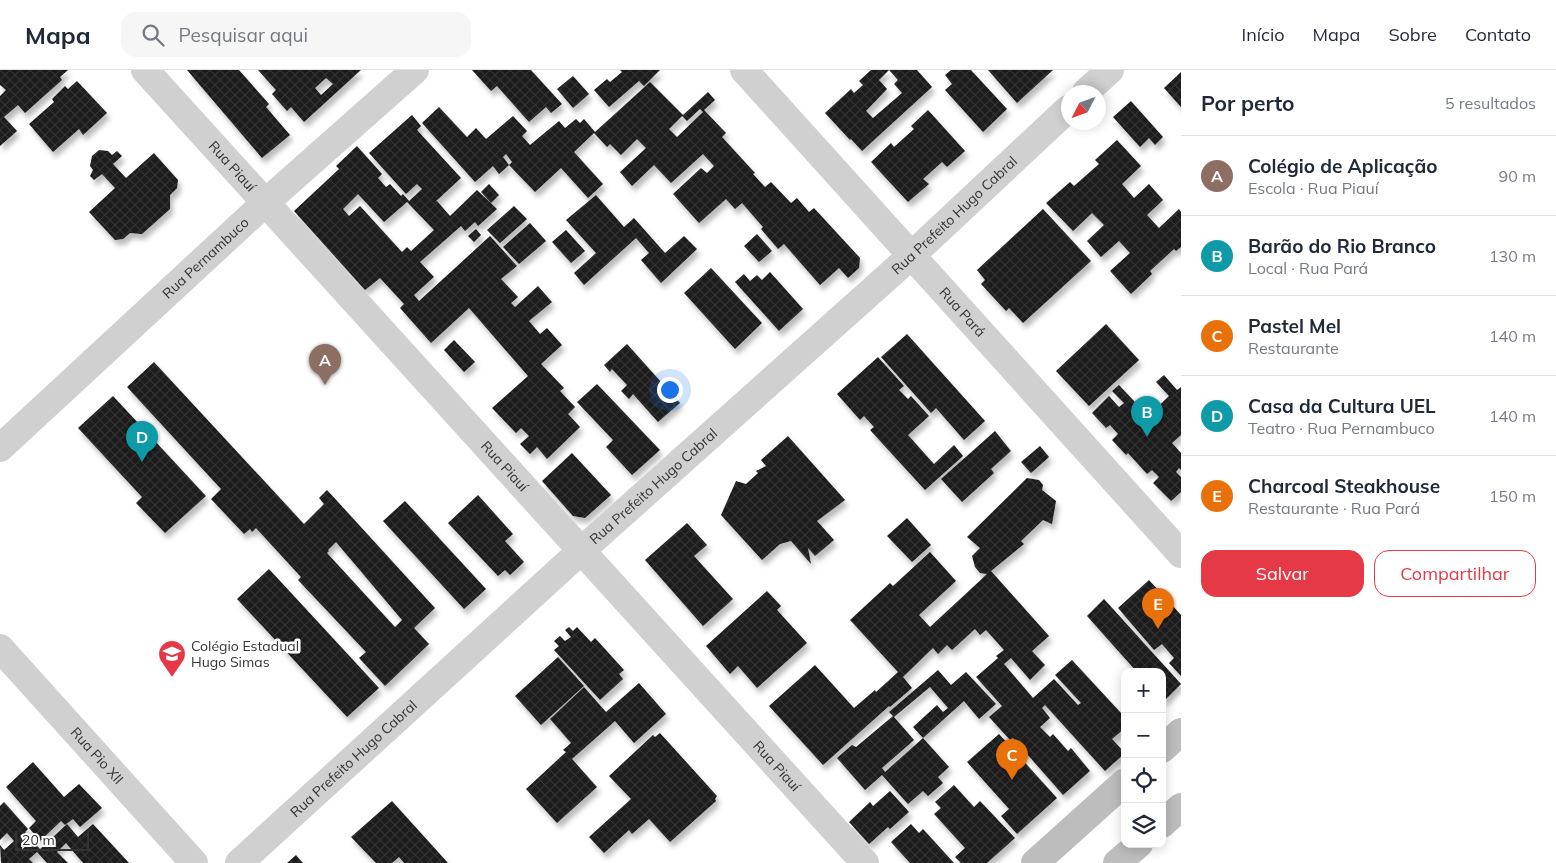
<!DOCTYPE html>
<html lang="pt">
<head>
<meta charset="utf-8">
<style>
	:root { --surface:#fff; --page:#f6f6f7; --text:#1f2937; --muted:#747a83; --line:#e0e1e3; --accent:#e63946 }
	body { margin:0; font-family:Mulish,sans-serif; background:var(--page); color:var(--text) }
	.controls { position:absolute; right:15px; bottom:15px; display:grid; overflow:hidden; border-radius:10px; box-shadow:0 2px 12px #0003 }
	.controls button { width:45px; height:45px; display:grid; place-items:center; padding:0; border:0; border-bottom:1px solid var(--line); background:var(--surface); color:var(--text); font:25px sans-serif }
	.compass { position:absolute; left:1061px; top:15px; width:45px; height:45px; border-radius:50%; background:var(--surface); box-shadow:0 2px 12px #0003; rotate:228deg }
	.scale { position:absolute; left:15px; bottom:12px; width:74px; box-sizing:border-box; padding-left:5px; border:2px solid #333; border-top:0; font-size:14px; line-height:18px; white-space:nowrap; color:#333; -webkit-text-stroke:4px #fff; paint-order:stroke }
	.you { position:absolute; left:669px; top:319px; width:18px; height:18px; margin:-12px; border:4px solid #fff; border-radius:50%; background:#1a73e8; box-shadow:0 0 0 8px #1a73e833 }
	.badge { display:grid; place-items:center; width:32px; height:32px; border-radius:50%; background:var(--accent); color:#fff; font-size:16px; font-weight:700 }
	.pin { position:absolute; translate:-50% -41px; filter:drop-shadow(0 1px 2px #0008) }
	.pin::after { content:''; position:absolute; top:26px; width:18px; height:15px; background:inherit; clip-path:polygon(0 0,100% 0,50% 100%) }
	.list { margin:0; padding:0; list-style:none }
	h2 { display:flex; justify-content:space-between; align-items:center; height:65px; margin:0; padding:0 20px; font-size:21px }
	h2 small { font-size:16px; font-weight:400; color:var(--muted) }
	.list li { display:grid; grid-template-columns:32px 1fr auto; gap:15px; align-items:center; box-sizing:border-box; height:80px; padding:0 20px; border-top:1px solid var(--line) }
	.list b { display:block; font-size:19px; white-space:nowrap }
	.list p { margin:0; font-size:16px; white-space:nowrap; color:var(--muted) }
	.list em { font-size:16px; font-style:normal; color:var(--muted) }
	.actions { display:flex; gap:10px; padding:15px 20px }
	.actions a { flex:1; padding:11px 0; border:1px solid var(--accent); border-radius:15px; text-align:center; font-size:18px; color:var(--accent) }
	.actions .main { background:var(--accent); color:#fff }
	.icon { flex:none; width:28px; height:28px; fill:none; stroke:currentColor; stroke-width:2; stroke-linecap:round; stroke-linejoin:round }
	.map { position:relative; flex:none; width:1181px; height:793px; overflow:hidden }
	header { display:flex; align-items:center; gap:30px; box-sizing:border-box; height:70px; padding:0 25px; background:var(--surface); border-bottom:1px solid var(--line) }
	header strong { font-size:24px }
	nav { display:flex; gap:28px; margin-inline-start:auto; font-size:18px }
	.search { width:350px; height:45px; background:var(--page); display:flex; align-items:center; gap:12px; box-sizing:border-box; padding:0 18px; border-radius:15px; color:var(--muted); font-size:19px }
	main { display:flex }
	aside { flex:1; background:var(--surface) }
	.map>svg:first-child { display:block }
</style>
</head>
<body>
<header>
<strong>Mapa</strong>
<div class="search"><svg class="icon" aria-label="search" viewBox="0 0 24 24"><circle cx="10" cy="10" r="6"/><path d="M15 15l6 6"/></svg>Pesquisar aqui</div>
<nav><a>Início</a><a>Mapa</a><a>Sobre</a><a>Contato</a></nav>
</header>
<main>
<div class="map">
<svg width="1181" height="793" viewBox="0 0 1181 793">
	<defs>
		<pattern id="building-cross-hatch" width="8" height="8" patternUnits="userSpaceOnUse" patternTransform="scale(1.25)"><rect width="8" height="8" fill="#1a1a1a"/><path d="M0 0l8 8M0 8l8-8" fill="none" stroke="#333"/></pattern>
		<filter id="shadow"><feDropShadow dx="3" dy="5.5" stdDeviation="2.5" flood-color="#0004"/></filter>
	</defs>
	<rect width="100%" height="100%" fill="#fff"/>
	<!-- building -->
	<path fill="url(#building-cross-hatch)" fill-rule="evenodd" filter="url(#shadow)" d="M0,0H68L60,7L62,10L25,43L18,35L4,47L17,61L0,76V26L6,20L0,15Z
		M187,0H239L269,34L266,37L290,65L262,88Z
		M258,0H361L304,52L291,37L287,41L272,24L276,20ZM326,8L333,14L321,25L315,18Z
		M472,0H531L562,34L551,43L546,37L529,52L497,16L491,21Z
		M620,0H660L644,16L639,11L609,37L594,20L607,9L610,12L622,2Z
		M871,0H917L932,17L862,81L851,69L850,70L825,43L851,19L854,23L863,15L859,11ZM889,0L898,10L894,14L902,23L873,48L866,41L887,19L879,10Z
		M951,0H971L1007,39L983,62L945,20L952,14L945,5Z
		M988,0H1053L1017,33Z
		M1181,2V37L1164,18Z
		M573,6L589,24L573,38L557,19Z
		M77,11L107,43L83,65L79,59L53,82L29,54L54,32L52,29L65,16L68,19Z
		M650,12L683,45L708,22L715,30L704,40L726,63L722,67L755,103L753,104L765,117L771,112L791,133L797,128L809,142L814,138L860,188L859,198L848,208L839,198L820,215L784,174L778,179L761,159L763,157L742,133L735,139L726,129L699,153L673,124L701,98L707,103L714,96L703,84L671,113L654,95L632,116L620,102L646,78L637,69L621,85L610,74L607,77L594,63L574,82L603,114L588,128L561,98L535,122L509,95L512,92L506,84L503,87L509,95L499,104L493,96L475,112L422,53L439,37L467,67L476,58L486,69L513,46L527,61L522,66L530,75L559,51L565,58L576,49L580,53L584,49L595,62ZM700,39L703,42L677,67L669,59L682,46L687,51Z
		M1131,31L1163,67L1155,75L1149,68L1140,77L1113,47Z
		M928,40L965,81L947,97L942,92L923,109L929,114L908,132L871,92L891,73L894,77L914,59L911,56Z
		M412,45L421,56L417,60L461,108L435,132L437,131L450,146L477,120L497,139L478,156L475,152L465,161L461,156L420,192L434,207L414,225L419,231L490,166L517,196L501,209L518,227L511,233L515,237L538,216L552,232L529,251L540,264L547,258L562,275L541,294L564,318L560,321L575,337L568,344L580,357L547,389L537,377L530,384L520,374L529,366L521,358L516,363L492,338L528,306L469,238L431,273L400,238L404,234L380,208L365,220L294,141L339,99L336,96L357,76L382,104L378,108L386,117L390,114L401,126L403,124L409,131L422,119L417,114L406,124L369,83ZM358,124L384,152L407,132L434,160L411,181L407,177L402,182L360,136L349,146L343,139Z
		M1117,70L1141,96L1122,114L1134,128L1149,114L1163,130L1147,145L1159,158L1179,139L1181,142V177L1176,181L1174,179L1150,201L1152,204L1131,224L1110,201L1130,183L1119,171L1101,187L1087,171L1104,155L1092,143L1073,161L1046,133L1070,112L1074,116L1099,94L1095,90Z
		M99,80L108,81L112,85L117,81L122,86L113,94L126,108L154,83L178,110L177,118L170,125V139L142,164L130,163L123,169L115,170L89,142L115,118L102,104L94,110L90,106L93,100L90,96L92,86Z
		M489,114L499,125L491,133L481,122Z
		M596,125L624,157L634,148L665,183L684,166L697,179L661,213L641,190L649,183L636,168L584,215L574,203L596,183L566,150Z
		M514,136L527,149L500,173L487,160Z
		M1043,139L1091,191L1023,253L1009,238L1006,241L981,214L985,210L977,200Z
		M530,153L546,171L519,194L503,177Z
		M476,159L481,165L474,172L468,166Z
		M566,160L585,181L571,193L552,172Z
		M757,164L772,181L759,192L744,176Z
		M711,198L762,253L735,279L684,223Z
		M770,202L803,239L779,261L735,212L744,204L750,211L757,205L762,210Z
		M1106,254L1139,290L1089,336L1056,301Z
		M907,264L985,351L964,370L936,338L931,343L881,287Z
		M454,270L475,292L464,302L444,280Z
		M627,274L680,333L658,352L633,324L629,329L621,321L627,315L612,299L610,302L604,295Z
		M878,287L904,316L899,320L908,329L911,326L929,346L908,365L934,394L954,375L963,386L925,420L870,360L874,357L864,346L860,350L837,324Z
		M154,292L304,454L324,434L319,428L327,420L435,538L414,558L429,574L385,616L359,588L366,582L298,510L301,507L256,458L252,462L250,459L244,464L211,429L221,419L127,317ZM336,472L402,550L395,557L327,483L329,481L328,480Z
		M1164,305L1177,320L1181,317V365L1172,373L1181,383V400L1179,398L1176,402L1181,407V422L1171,431L1153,413L1159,407L1152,400L1147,404L1128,383L1126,385L1112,370L1118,364L1110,355L1106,358L1092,343L1109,326L1119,337L1124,333L1112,321L1119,315L1148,346L1169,326L1156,312Z
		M597,314L660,380L632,405L606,377L613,370L577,332Z
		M113,326L206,426L165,463L136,433L142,427L78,358Z
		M995,361L1011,381L991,399L994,403L962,432L941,409Z
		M788,366L845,430L817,451L834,470L815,486L808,478L811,494L791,471L780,474L762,490L721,445L736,411L746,414L758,403L756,401L766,396L761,390Z
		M1040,376L1049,387L1031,403L1021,392Z
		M572,383L611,425L585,448L573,446L542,411Z
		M1027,408L1039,410L1043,415L1042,420L1056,431L1052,454L1043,450L1021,471L1024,474L991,501L1049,566L1032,581L1045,595L1030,610L1011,588L1004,594L1033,628L1054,609L1078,635L1081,633L1055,605L1072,590L1121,643L1125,641V658L1112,669L1125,683L1105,701L1045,635L1042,638L1050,648L1040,657L1050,667L1053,664L1068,681L1071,678L1090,701L1063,725L1013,668L1010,670L989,647L1002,636L976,607L998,588L996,586L1004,580L986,560L980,565L975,559L952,580L947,575L938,584L933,578L903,607L912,618L890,637L889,636L823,695L769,636L815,595L854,638L875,620L876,622L898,602L850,550L890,513L893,516L930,482L956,511L919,545L930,557L987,504L980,503L975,497L972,486L980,478L967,467Z
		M478,425L513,464L505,471L524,492L510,505L505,500L498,506L448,453Z
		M405,431L486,519L464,539L383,451Z
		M907,448L931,475L912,492L887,466Z
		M687,453L707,475L694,486L733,529L703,556L645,490Z
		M269,499L379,618L347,647L237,529Z
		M1149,510L1181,545V606L1169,593L1174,588L1162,574L1154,580L1118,538Z
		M767,521L781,536L777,540L807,573L757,618L738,596L730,604L706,576Z
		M1104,529L1181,614L1163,632L1162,602H1137L1087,546Z
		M569,557L573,561L577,557L591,572L595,568L624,600L619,604L623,609L600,630L554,580L559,576L554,571L560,566L565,571L571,567L565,560Z
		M558,587L584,616L541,655L515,626Z
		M938,600L951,615L966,602L996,634L979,649L964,631L923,668L913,657L937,635L943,642L948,638L930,617L894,647L914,670L882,698L885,702L923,668L949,697L938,707L943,713L928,726L923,721L908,734L882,705L865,720L837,688L852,675L856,677L893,646L889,642Z
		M639,613L666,644L634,673L615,651L572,689L597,717L557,753L526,719L566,682L563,680L571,673L550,649L584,617L606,642Z
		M660,663L717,726L715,729L716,731L670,772L649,749L632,764L629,760L604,783L589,767L631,729L609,706L653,665L655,667Z
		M999,664L1057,728L1017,764L1001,746L1009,739L967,692Z
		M33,692L64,727L79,714L102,738L80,757L73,749L65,755L61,751L40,771L29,758L36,751L6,717Z
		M954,715L974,737L980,731L1015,768L987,793H961L955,787L965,778L934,744L941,738L935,732Z
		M890,721L909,742L890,759L888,757L869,774L849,752L870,732L873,736Z
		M392,731L448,793H404L399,787L392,793H376L351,767Z
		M4,732L28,759L25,762L40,779L67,754L78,767L93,754L129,793H83L66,773L57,782L68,793H47L37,782L29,789L33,793H1L0,775L4,780L14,771L7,763L0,770V736Z
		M911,754L919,763L923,759L954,793H910L891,772Z
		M296,785L303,793H287Z"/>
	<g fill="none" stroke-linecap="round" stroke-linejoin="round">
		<!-- tertiary -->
		<g stroke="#d0d0d0" stroke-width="28">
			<path id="s1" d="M145,0L865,793"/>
			<path id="s2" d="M744,0L1181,484"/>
			<path d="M1086,22L1110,0"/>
			<path id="s3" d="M0,378L266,132L415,0"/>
			<path id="s4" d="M0,578L194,793"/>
			<path id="s5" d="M239,793L582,480L912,185L1068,39"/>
		</g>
		<!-- secondary -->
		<path stroke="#bdbdbd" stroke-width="28" d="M1162,679L1181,662
			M1162,754L1181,737
			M1035,793L1125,712
			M1117,793L1139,774"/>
	</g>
	<!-- icons -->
	<defs>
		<symbol id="school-pin" viewBox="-11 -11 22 30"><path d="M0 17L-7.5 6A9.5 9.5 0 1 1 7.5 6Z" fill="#e63946" stroke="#fff"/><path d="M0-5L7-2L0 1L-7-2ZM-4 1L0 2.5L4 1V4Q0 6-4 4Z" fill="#fff"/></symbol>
	</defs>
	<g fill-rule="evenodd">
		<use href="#school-pin" x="156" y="568" width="32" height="43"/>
	</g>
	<g text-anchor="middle" stroke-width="5" stroke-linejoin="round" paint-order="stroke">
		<!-- street labels -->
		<g font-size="14" fill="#333" stroke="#fff">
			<text dy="5" stroke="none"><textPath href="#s1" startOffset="130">Rua Piauí</textPath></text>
			<text dy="5" stroke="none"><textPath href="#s5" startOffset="965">Rua Prefeito Hugo Cabral</textPath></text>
			<text dy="5" stroke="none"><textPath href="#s3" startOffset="280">Rua Pernambuco</textPath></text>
			<text dy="5" stroke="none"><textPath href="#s2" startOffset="326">Rua Pará</textPath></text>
			<text dy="5" stroke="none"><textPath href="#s1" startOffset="535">Rua Piauí</textPath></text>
			<text dy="5" stroke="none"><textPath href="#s5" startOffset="560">Rua Prefeito Hugo Cabral</textPath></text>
			<text dy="5" stroke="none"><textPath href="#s4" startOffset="145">Rua Pio XII</textPath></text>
			<text dy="5" stroke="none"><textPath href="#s5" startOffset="155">Rua Prefeito Hugo Cabral</textPath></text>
			<text dy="5" stroke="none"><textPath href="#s1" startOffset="940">Rua Piauí</textPath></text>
		</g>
		<!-- poi labels -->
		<g font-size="14" fill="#333" stroke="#fff" text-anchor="start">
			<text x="191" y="581">Colégio Estadual<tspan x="191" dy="16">Hugo Simas</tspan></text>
		</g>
	</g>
</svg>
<div class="controls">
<button>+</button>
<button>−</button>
<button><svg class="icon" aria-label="locate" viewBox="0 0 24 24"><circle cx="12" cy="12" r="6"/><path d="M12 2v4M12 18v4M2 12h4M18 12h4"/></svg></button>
<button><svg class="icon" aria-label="layers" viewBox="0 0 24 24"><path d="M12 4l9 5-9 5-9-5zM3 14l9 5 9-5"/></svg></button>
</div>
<svg class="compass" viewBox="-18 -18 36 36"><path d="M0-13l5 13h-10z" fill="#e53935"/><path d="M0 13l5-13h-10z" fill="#747a83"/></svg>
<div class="scale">20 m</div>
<div class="you"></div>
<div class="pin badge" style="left:325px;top:315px;background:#8d6e63">A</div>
<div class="pin badge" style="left:1147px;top:367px;background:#0f9aa8">B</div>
<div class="pin badge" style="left:1012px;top:710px;background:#e8710a">C</div>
<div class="pin badge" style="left:142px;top:392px;background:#0f9aa8">D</div>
<div class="pin badge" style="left:1158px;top:559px;background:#e8710a">E</div>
</div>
<aside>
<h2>Por perto<small>5 resultados</small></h2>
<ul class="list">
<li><span class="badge" style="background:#8d6e63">A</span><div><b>Colégio de Aplicação</b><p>Escola · Rua Piauí</p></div><em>90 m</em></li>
<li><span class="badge" style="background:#0f9aa8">B</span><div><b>Barão do Rio Branco</b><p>Local · Rua Pará</p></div><em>130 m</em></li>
<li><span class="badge" style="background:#e8710a">C</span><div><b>Pastel Mel</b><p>Restaurante</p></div><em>140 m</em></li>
<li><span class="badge" style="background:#0f9aa8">D</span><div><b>Casa da Cultura UEL</b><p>Teatro · Rua Pernambuco</p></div><em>140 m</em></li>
<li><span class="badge" style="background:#e8710a">E</span><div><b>Charcoal Steakhouse</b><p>Restaurante · Rua Pará</p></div><em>150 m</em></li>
</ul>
<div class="actions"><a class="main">Salvar</a><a>Compartilhar</a></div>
</aside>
</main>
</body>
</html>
